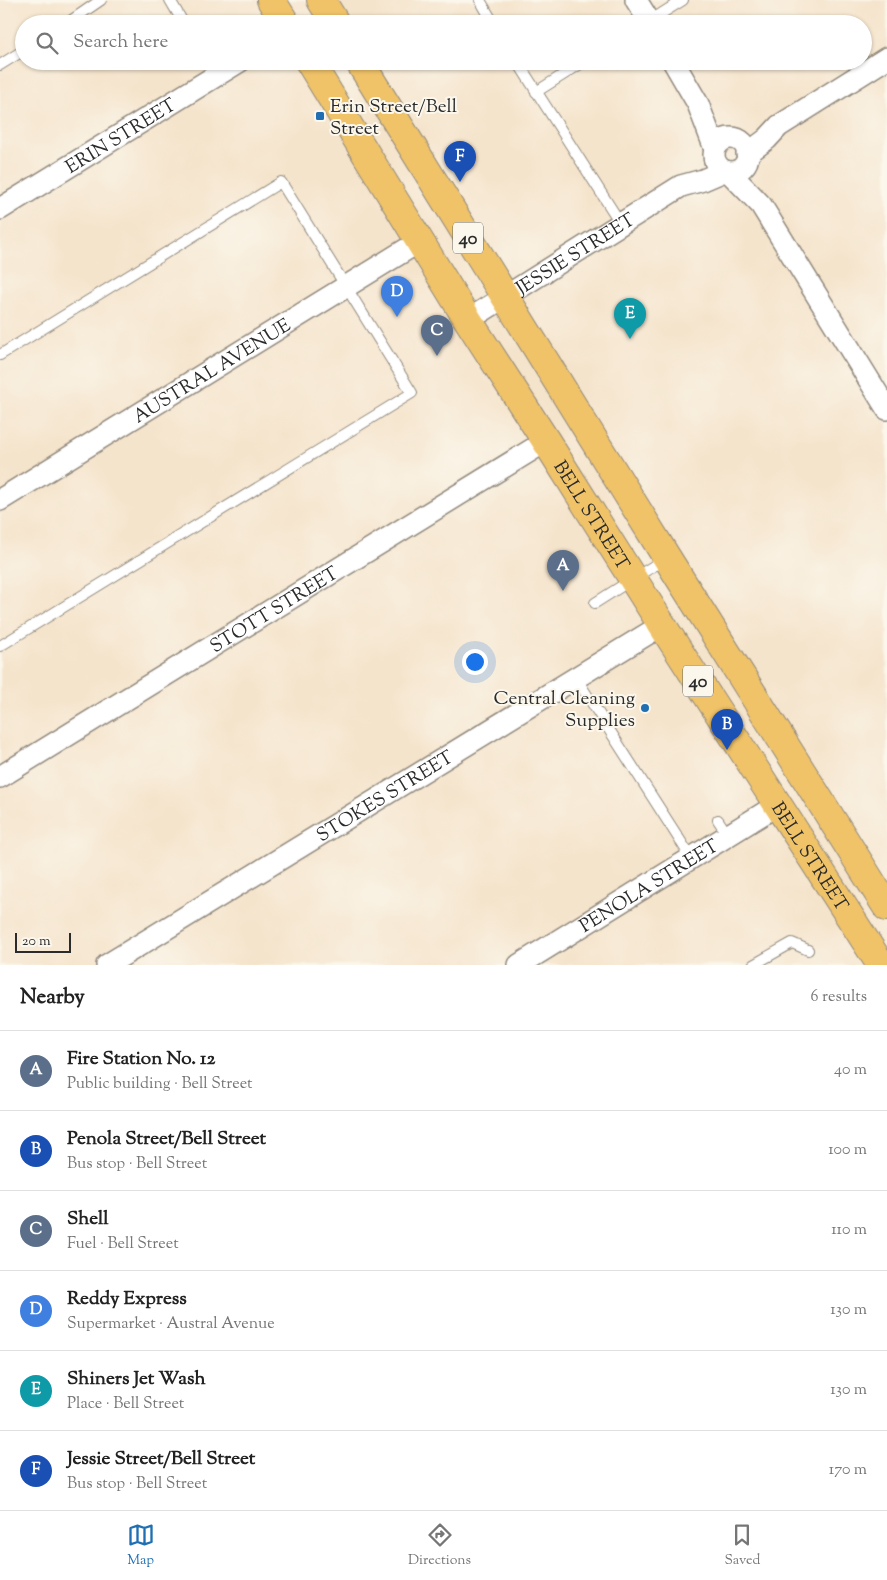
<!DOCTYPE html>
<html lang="en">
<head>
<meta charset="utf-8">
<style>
	:root { --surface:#fff; --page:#f6f6f6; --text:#222; --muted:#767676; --line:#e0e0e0; --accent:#1f6fb2 }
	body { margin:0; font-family:"Sorts Mill Goudy",serif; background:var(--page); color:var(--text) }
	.scale { position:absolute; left:15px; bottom:12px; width:56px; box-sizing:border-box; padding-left:5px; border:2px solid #2b2b2b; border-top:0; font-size:14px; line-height:18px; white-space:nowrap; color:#2b2b2b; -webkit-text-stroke:4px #fbf7ec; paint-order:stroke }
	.you { position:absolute; left:474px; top:661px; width:18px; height:18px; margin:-12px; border:4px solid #fff; border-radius:50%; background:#1a73e8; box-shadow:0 0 0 8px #1a73e833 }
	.badge { display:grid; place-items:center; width:32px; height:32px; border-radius:50%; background:var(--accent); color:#fff; font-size:16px; font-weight:700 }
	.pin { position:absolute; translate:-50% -41px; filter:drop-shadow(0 1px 2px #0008) }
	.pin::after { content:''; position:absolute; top:26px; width:18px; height:15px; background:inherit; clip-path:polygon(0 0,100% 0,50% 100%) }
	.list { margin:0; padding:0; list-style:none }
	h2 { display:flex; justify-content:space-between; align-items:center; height:65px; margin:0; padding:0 20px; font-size:21px }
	h2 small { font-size:16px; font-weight:400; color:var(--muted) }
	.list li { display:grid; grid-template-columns:32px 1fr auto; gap:15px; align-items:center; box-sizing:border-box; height:80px; padding:0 20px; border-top:1px solid var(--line) }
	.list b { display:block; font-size:19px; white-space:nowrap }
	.list p { margin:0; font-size:16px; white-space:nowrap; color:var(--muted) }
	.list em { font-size:16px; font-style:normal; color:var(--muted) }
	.icon { flex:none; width:28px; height:28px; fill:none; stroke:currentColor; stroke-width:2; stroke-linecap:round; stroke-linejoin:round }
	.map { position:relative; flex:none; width:887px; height:965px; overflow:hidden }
	.search { position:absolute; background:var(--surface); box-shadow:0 1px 4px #0004; left:15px; right:15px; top:15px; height:55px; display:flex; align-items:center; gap:12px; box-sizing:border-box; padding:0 18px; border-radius:28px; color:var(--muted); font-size:19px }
	.sheet { height:545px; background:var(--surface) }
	nav { display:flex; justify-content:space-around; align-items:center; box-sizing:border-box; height:70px; border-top:1px solid var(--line); background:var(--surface); font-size:14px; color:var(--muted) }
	nav a { display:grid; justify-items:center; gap:2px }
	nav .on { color:var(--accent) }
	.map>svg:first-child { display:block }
</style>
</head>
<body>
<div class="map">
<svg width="887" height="965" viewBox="0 0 887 965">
	<rect width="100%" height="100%" fill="#fbf7ec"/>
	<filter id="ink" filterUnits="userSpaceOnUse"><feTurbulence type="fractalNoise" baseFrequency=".02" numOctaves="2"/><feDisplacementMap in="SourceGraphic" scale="10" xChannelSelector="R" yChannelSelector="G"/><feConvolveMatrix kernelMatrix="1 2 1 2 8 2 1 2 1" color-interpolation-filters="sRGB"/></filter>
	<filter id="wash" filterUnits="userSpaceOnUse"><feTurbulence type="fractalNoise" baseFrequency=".0096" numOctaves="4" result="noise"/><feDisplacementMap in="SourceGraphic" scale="20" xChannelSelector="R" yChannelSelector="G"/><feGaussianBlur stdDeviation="1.12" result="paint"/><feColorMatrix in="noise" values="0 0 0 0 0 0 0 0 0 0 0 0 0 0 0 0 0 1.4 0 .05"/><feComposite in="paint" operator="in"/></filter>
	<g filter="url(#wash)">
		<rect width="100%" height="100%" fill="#f5e4cc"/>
	</g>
	<g filter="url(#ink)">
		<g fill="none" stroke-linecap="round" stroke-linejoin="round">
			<defs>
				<path id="lane" d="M170,0L184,24
					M480,0L494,24
					M648,22L683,0
					M66,24L101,0
					M207,61L216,76
					M517,61L621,224
					M0,65L24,50
					M536,92L585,61
					M0,355L281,182L412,393L0,646
					M595,603L666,558
					M576,678L692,859
					M718,820L728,835
					M753,965L792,943L808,950"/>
				<g id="street">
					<path d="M636,0L651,24"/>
					<path d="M673,61L698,104L715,149"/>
					<circle cx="731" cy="155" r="17"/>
					<path d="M747,154L767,139L779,126L887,58"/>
					<path d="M729,172L761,205L887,409"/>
					<path id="s1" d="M0,209L240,61"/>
					<path id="s2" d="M468,320L681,186L703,180L724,171"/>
					<path id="s3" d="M0,500L420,241"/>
					<path id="s4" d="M0,777L546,441"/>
					<path id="s5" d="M107,965L662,625"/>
					<path id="s6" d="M519,965L777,805"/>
				</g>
				<g id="highway">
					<path d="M271,0L286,24"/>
					<path d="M321,0L336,24"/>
					<path id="s7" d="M309,61L468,320L546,441L662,625L881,965"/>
					<path d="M359,61L667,558L887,907"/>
				</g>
			</defs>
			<!-- lane casing -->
			<use href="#lane" stroke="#90887c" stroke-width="12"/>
			<!-- street casing -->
			<use href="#street" stroke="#90887c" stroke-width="24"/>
			<!-- highway casing -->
			<use href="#highway" stroke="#90887c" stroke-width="30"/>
			<!-- lane -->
			<use href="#lane" stroke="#fff" stroke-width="10"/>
			<!-- street -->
			<use href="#street" stroke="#fff" stroke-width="21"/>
			<!-- highway -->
			<use href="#highway" stroke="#f0c369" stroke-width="28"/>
		</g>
	</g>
	<!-- markers -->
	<g fill="#1f6fb2" stroke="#fbf7ec" stroke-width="2">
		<rect x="315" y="111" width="10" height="10" rx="2.5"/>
		<circle cx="645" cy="708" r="5"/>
	</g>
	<g text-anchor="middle" stroke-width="4" stroke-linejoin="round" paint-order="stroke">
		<!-- shield labels -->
		<g fill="#fbf7ec" stroke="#696865" stroke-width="1">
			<rect x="453" y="222.5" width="30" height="31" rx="4"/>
			<rect x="683" y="665.5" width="30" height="31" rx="4"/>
		</g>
		<g font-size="18" font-weight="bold" fill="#2b2b2b">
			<text x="468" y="244">40</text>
			<text x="698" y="687">40</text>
		</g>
		<!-- poi labels -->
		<g font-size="19" fill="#2b2b2b" stroke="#fbf7ec" text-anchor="start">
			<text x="330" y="112">Erin Street/Bell<tspan x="330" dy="22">Street</tspan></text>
			<text x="635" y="704" text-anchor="end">Central Cleaning<tspan x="635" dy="22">Supplies</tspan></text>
		</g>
		<!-- street labels -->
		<g font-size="19" fill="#2b2b2b" stroke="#fbf7ec">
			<text dy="7" stroke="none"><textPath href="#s1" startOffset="141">ERIN STREET</textPath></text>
			<text dy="7" stroke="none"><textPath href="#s2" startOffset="126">JESSIE STREET</textPath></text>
			<text dy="7" stroke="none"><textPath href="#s3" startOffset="248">AUSTRAL AVENUE</textPath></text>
			<text dy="7" stroke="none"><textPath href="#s7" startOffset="535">BELL STREET</textPath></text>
			<text dy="7" stroke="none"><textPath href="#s4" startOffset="321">STOTT STREET</textPath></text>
			<text dy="7" stroke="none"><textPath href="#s5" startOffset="325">STOKES STREET</textPath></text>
			<text dy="7" stroke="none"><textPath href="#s7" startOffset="940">BELL STREET</textPath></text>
			<text dy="7" stroke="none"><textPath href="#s6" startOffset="152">PENOLA STREET</textPath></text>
		</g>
	</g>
</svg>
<div class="scale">20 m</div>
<div class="you"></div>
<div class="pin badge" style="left:563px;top:591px;background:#5c6f8a">A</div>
<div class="pin badge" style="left:727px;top:750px;background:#1a4fb4">B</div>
<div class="pin badge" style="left:437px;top:356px;background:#5c6f8a">C</div>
<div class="pin badge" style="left:397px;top:317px;background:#3f7fe0">D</div>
<div class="pin badge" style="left:630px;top:339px;background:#0f9aa8">E</div>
<div class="pin badge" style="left:460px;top:182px;background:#1a4fb4">F</div>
<div class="search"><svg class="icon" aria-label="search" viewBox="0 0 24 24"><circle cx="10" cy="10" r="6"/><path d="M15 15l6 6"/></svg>Search here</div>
</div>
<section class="sheet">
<h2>Nearby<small>6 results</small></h2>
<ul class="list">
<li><span class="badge" style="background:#5c6f8a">A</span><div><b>Fire Station No. 12</b><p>Public building · Bell Street</p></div><em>40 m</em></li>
<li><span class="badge" style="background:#1a4fb4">B</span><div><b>Penola Street/Bell Street</b><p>Bus stop · Bell Street</p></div><em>100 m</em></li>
<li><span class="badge" style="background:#5c6f8a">C</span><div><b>Shell</b><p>Fuel · Bell Street</p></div><em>110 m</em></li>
<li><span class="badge" style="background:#3f7fe0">D</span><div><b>Reddy Express</b><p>Supermarket · Austral Avenue</p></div><em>130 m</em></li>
<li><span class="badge" style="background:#0f9aa8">E</span><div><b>Shiners Jet Wash</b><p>Place · Bell Street</p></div><em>130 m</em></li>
<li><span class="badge" style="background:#1a4fb4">F</span><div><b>Jessie Street/Bell Street</b><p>Bus stop · Bell Street</p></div><em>170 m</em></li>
</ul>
</section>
<nav>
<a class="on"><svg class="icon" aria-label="map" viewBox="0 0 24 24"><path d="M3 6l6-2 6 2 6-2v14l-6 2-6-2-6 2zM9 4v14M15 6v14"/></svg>Map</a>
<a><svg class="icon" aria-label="directions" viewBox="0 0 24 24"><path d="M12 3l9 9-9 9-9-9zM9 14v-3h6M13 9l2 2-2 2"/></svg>Directions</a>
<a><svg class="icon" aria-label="saved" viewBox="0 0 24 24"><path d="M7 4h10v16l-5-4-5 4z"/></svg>Saved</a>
</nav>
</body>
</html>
